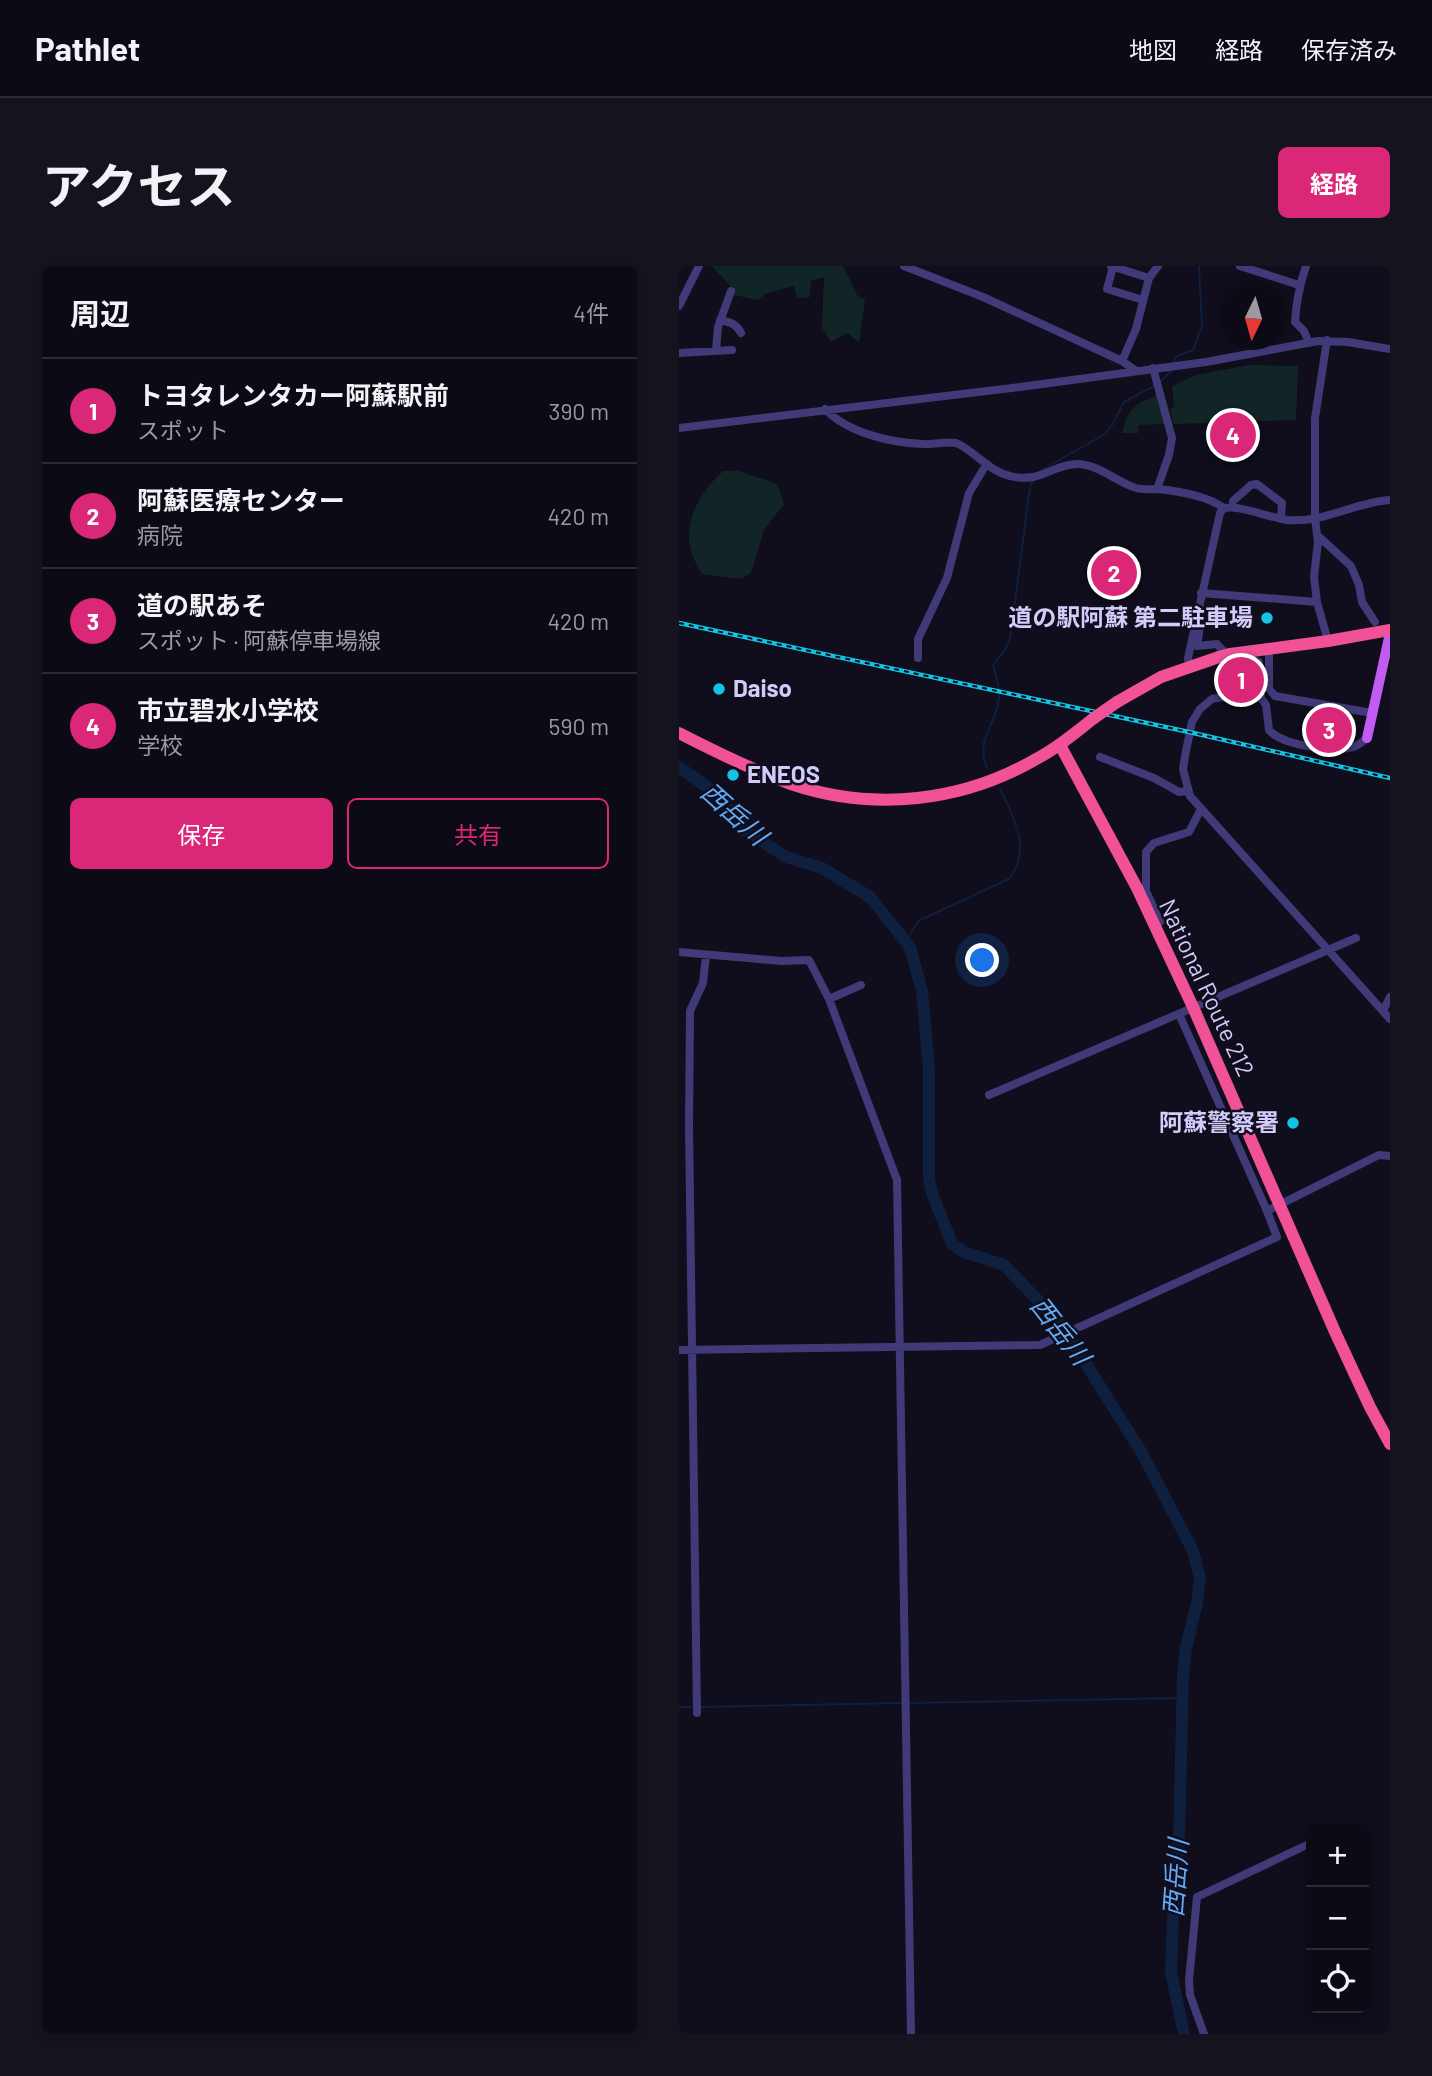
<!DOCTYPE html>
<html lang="ja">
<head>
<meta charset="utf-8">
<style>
	:root { --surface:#0c0a15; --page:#15131e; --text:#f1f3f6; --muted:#9a9aa0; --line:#2c2b34; --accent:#db2777 }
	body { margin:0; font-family:Barlow,"Noto Sans JP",sans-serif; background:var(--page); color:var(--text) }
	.controls { position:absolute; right:21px; bottom:21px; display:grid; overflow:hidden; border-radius:10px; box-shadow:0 4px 10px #0003 }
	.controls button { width:63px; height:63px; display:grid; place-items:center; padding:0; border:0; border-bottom:2px solid var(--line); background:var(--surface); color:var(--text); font:35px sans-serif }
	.compass { position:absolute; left:543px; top:21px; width:63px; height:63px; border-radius:50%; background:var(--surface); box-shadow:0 4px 10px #0003; rotate:185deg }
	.you { position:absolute; left:304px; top:695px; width:24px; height:24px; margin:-18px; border:5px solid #fff; border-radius:50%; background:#1a73e8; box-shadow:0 0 0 10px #1a73e833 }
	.badge { display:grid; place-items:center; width:46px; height:46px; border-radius:50%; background:var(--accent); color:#fff; font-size:23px; font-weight:700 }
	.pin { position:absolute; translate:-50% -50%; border:4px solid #fff; box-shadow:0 2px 7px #0006 }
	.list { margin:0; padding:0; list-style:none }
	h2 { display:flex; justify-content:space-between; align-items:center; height:91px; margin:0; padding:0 28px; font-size:30px }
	h2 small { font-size:23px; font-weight:400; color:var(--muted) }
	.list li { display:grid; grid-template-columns:46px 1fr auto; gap:21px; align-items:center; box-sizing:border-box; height:105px; padding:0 28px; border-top:2px solid var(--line) }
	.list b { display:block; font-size:26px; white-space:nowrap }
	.list p { margin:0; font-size:23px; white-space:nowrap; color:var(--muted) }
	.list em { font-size:23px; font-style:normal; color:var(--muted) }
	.actions { display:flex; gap:14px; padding:21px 28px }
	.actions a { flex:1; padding:16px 0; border:2px solid var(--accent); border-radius:10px; text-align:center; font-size:24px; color:var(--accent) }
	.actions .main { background:var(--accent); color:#fff }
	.icon { flex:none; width:38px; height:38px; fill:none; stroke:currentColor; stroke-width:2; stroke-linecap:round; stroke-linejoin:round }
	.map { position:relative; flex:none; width:711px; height:1768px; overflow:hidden; border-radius:10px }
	header { display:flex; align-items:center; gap:42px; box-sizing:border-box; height:98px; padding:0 35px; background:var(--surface); border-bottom:2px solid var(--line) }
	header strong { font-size:33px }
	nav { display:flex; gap:38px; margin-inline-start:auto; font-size:24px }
	.intro { display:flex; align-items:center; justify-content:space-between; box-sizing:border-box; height:168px; padding:0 42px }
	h1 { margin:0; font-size:49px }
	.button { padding:18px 32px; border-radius:10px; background:var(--accent); color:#fff; font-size:24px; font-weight:700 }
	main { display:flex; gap:42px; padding:0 42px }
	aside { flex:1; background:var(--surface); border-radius:10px; box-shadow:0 4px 10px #0003 }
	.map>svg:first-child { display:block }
</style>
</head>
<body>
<header>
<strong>Pathlet</strong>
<nav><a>地図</a><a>経路</a><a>保存済み</a></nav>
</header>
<div class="intro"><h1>アクセス</h1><a class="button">経路</a></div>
<main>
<aside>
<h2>周辺<small>4件</small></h2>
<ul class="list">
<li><span class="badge">1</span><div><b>トヨタレンタカー阿蘇駅前</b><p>スポット</p></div><em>390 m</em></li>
<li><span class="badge">2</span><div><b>阿蘇医療センター</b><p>病院</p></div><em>420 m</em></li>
<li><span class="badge">3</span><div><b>道の駅あそ</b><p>スポット · 阿蘇停車場線</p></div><em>420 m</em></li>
<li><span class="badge">4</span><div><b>市立碧水小学校</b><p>学校</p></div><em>590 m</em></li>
</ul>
<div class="actions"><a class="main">保存</a><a>共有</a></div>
</aside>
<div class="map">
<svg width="711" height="1768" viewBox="0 0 711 1768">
	<rect width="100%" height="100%" fill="#100d1c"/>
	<!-- green -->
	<path fill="#112526" d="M33,0H164L178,29L186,34L180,77L169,67L152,76L143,62L145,11L132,15L131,31L118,32L115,20L88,27L79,34L55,29L54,23Z
		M570,99L619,100L617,154L495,158L491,144L495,141L493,120L517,109Z
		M479,127L486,158L460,159L459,167H443C446,154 450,142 463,136C469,133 474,133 479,127Z
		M44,205H60L98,218L105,238L85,264L72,307L62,313L23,308C20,302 15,295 13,288C2,257 22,225 44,205Z"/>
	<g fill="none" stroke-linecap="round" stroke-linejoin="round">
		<!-- stream -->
		<path stroke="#0f1f3e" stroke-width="2" d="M494,96L498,90L514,84L523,60L520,0
			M481,116L492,105
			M361,205L426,168L434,158L445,136L477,119
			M308,502C296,471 317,461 320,432C321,421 317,410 314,399L326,384L331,373L351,221L354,215
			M227,675L238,657L243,653L330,613C353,584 335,551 321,523
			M229,1437L504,1432
			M0,1441H13
			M22,1441L223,1437"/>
		<!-- river -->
		<path stroke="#0f1f3e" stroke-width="12" d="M0,501L35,526L67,565L107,591L143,602L191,631L231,681L243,725L250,802V913L253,927L273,978L285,986L325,999L382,1058L463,1187L514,1285L521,1312L518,1337L507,1382L504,1408L499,1617L494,1651L492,1706L505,1768"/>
		<!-- minor -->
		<path stroke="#403b78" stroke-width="8" d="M225,0L304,31L443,95L456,104
			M432,0L470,12
			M561,0L620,19
			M627,0C621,18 617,36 616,56L625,65L630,77
			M434,1L428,23L464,34
			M0,40L20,0
			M41,54C51,56 58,58 62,67
			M648,74L636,152V253L639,276L635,311L638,336L649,375
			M37,85L39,61L52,25
			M0,87L53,84
			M443,95L457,63L470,12L479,0
			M474,102L493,172L490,189L478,223
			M146,143C169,167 212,177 245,178C254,179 268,175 277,177C292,182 309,205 331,210C361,218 374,198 398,198C419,198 438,216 457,222C464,224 471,223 479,223C499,225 528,230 545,242
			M0,162L341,121L527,96L639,75L669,76L711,83
			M554,235L572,219L578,218L603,237L602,253
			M638,269L672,300L680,319L683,336L696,356
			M522,327L638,336
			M518,350L522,354L518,380L538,378L555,397L575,394L580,396L582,432
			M590,383V423L596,430L693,447
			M239,392V373L268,312L290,227L307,199
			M510,400L509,392L541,247L545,242C562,239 590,252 609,254C646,257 676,236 711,234
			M688,472C684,475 680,479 674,481C654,486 604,480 590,464L587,439L582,432L543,431L533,433L521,443L513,456L506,490L504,503L511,530L711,753
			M421,491L475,512L500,526L509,525
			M476,660L481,656L467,625V586L475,577L510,566L522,543
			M0,686L103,695L130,694L150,733L218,914L232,1768
			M150,733L182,719
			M704,745L711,731
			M500,748L588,945
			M310,829L677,672
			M0,1084L361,1079L598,971L588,945L700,889L711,890
			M18,1447L10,860L11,745L24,717L27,690
			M525,1768L511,1729L510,1714L518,1631L632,1577"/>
		<!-- major -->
		<path stroke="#c15cf2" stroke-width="10" d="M688,472L711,367"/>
		<!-- highway -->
		<path stroke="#f15197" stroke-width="12" d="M551,388L649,375L711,364
			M438,436L482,411L540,391
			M0,467C37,486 73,504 112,518C195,546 284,536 359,492C380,481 397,466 415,452
			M381,479L458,622L514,741L657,1068L691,1141L711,1178"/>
		<defs>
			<path id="rail" d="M0,357L510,466L711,512"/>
		</defs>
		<!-- rail casing -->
		<use href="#rail" stroke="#12c3e2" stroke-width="4.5"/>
		<!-- rail -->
		<use href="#rail" stroke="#100d1c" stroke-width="2" stroke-dasharray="5" stroke-linecap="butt"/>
		<!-- highway-bridge -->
		<path stroke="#f15197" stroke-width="12" d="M540,391L551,388
			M415,452L438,436"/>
	</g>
	<!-- markers -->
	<g fill="#12c3e2" stroke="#100d1c" stroke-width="2.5">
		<circle cx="588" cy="352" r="7"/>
		<circle cx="40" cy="423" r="7"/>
		<circle cx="54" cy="509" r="7"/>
		<circle cx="614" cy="857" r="7"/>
	</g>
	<g text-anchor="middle" stroke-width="5" stroke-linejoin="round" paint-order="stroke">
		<!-- poi labels -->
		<g font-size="24" font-weight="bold" fill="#d3ccfb" stroke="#100d1c" text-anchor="end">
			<text x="574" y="360">道の駅阿蘇 第二駐車場</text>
			<text x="54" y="431" text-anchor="start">Daiso</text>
			<text x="68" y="517" text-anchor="start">ENEOS</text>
			<text x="600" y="865">阿蘇警察署</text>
		</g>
		<!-- street labels -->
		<g font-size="24" fill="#d3ccfb" stroke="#100d1c">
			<text transform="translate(527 722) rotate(65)" y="8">National Route 212</text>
		</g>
		<!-- water labels -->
		<g font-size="26" font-style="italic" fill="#62a9f3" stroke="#100d1c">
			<text transform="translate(55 548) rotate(42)" y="9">西岳川</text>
			<text transform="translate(381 1065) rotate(52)" y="9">西岳川</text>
			<text transform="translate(497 1612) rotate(-86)" y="9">西岳川</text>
		</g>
	</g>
</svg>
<div class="controls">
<button>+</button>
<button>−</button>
<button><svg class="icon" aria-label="locate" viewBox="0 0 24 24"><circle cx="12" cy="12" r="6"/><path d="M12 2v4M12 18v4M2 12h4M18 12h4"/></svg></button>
</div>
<svg class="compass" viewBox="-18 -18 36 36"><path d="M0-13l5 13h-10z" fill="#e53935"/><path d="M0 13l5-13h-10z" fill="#9a9aa0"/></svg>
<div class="you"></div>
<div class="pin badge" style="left:562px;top:414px">1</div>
<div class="pin badge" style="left:435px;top:307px">2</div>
<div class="pin badge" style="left:650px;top:464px">3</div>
<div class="pin badge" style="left:554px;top:169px">4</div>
</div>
</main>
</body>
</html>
